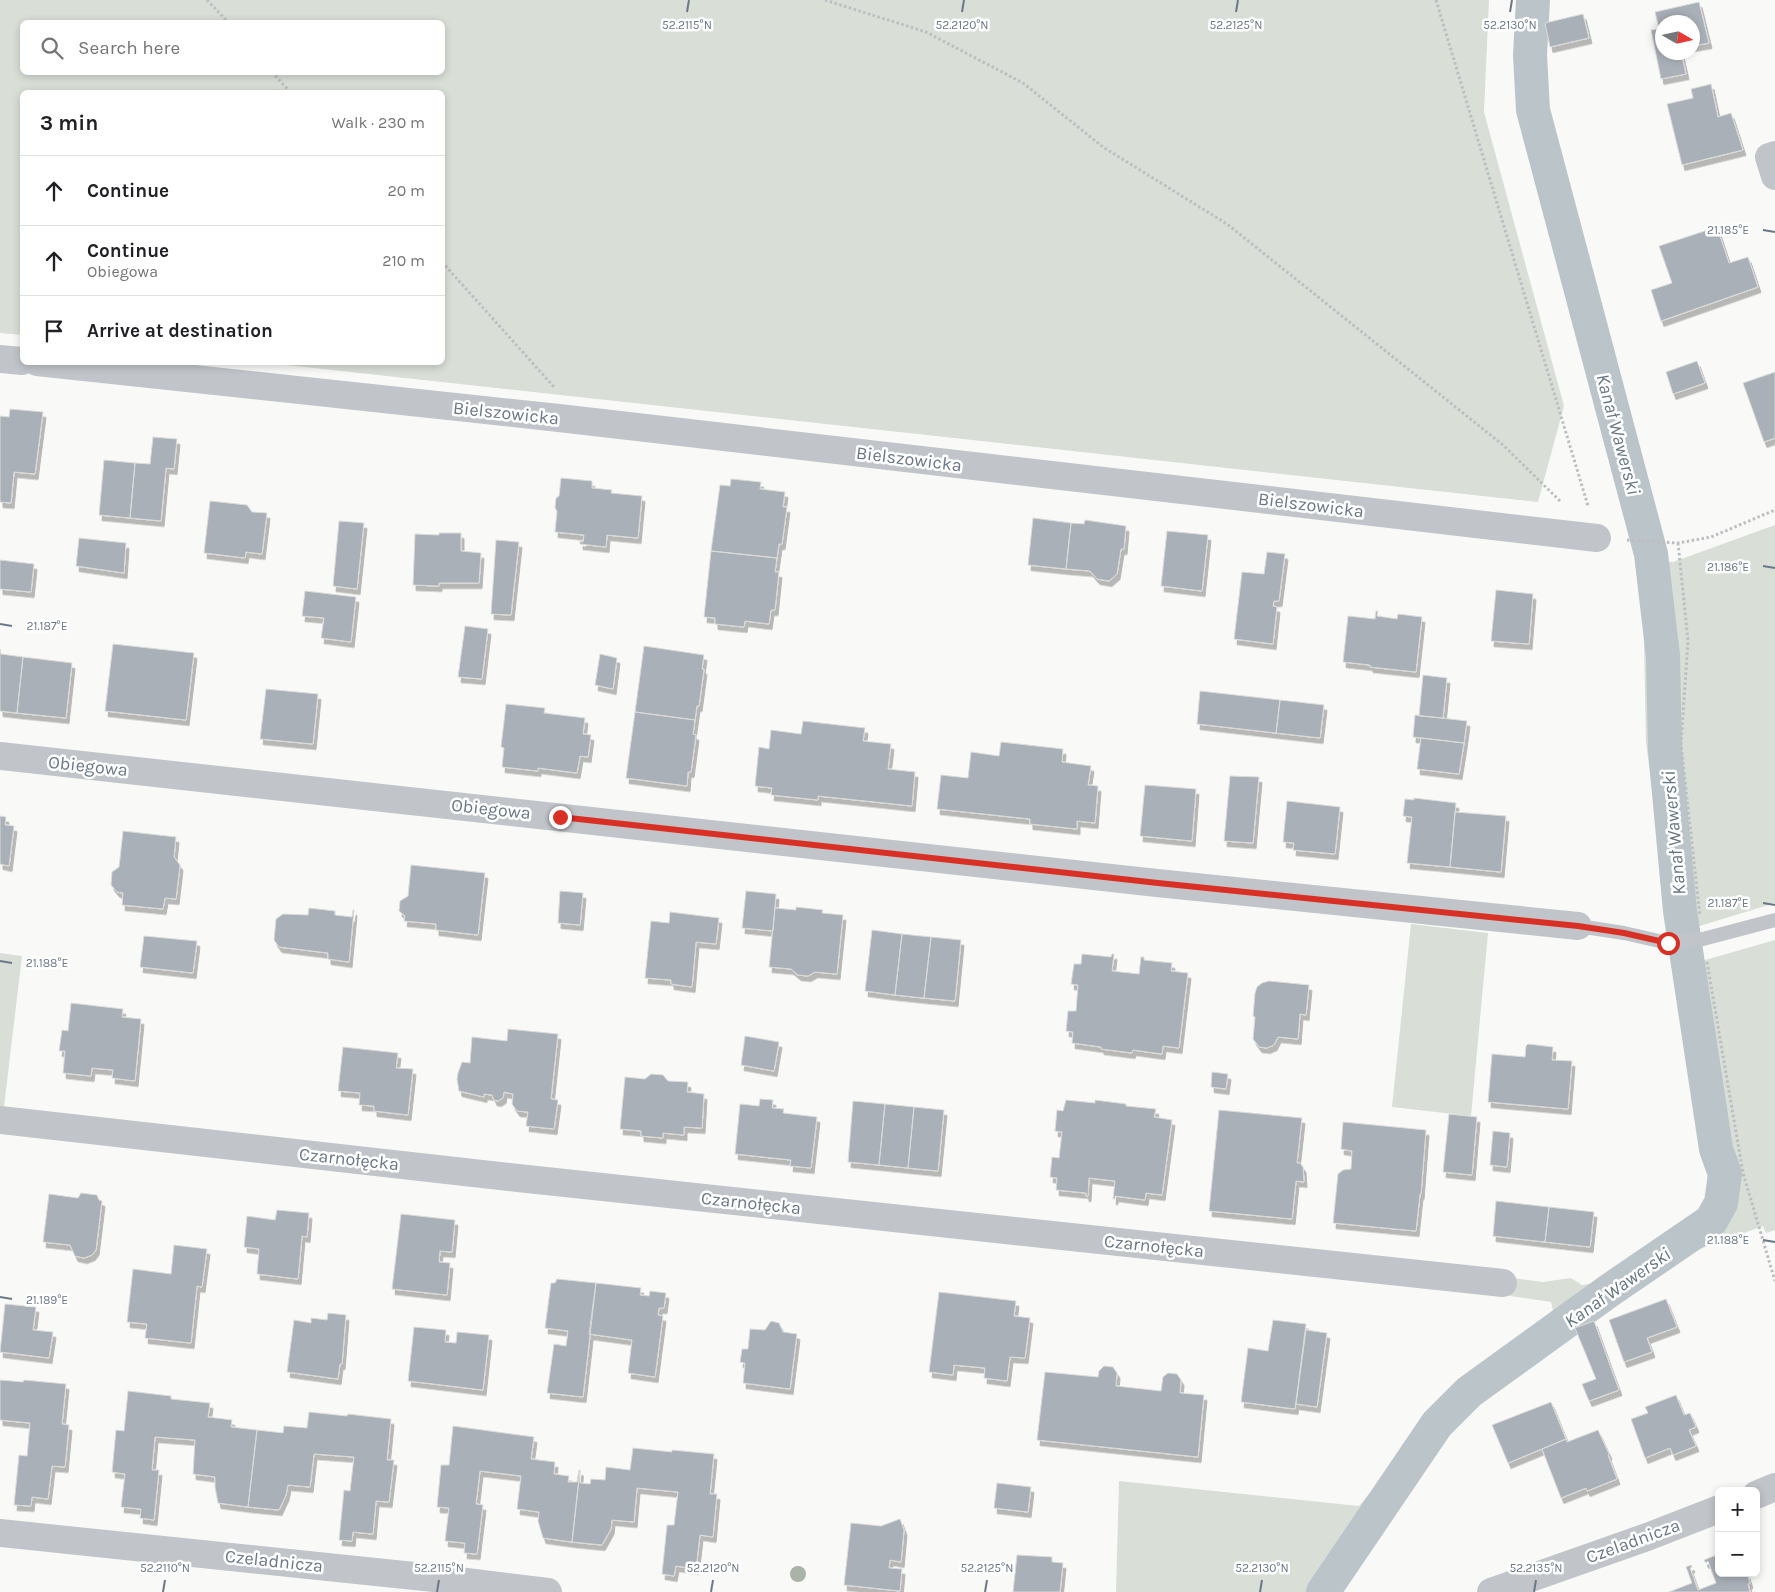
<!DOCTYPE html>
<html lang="en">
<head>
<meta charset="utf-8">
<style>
	:root { --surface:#fff; --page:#f2f2f2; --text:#202124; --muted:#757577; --line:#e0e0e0 }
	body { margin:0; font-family:Karla,sans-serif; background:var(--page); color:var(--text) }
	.controls { position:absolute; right:15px; bottom:15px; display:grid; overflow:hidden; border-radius:8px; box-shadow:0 2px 8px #0003 }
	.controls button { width:45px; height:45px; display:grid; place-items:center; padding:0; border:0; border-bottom:1px solid var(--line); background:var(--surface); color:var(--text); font:25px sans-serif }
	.compass { position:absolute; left:1655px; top:15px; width:45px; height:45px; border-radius:50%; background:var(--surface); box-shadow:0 2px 8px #0003; rotate:99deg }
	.stop { position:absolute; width:15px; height:15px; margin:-11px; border:4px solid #d93025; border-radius:50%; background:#fff }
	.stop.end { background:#d93025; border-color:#fff; box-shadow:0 1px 5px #0008 }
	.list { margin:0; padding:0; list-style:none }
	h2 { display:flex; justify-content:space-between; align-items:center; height:65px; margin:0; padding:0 20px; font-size:21px }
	h2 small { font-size:16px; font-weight:400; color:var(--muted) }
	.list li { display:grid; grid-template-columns:32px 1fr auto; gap:15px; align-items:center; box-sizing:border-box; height:70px; padding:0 20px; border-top:1px solid var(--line) }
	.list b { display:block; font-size:19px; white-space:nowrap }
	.list p { margin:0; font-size:16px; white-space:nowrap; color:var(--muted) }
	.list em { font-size:16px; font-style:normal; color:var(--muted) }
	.icon { flex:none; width:28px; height:28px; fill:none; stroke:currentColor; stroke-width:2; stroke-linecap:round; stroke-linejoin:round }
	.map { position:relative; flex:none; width:1775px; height:1592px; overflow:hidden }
	.search { position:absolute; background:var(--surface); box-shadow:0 2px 8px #0003; left:20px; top:20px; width:425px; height:55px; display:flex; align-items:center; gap:12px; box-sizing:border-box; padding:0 18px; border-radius:8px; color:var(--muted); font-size:19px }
	.panel { position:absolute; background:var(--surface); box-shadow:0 2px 8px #0003; left:20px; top:90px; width:425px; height:275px; border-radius:8px }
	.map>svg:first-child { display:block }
</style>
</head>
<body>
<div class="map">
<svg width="1775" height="1592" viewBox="0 0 1775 1592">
	<defs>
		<filter id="shadow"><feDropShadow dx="3" dy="5.5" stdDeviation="0" flood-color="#0004"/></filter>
	</defs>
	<rect width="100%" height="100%" fill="#f9faf8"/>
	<!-- green -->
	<path fill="#d9ded7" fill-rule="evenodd" d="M0,0H1489L1484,112L1564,406L1538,502L268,363L442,362V92H22V335L0,333ZM22,22H442V72H22Z
		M1775,525V903L1693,928L1670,932L1646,742L1643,600L1637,559L1673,562Z
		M1411,924L1488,933L1471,1116L1392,1107Z
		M1775,940V1230L1766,1233L1763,1226L1673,1259L1575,1328L1461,1415L1446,1431L1333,1592H1116L1119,1481L1359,1506L1462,1381L1554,1315L1551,1302L1510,1296L1512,1278L1543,1282L1571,1278L1582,1285L1610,1281L1707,1204L1714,1187L1711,1156L1673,954L1696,951L1698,962Z
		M0,953L22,956L4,1107L0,1106Z"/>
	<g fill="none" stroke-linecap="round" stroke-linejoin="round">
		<!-- canal -->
		<path stroke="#bbc4c9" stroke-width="34" d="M1323,1592L1437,1424L1469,1392L1610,1290L1711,1221L1721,1203L1725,1174L1716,1149L1680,911L1665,750L1663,656L1651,554L1533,110L1530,55L1533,0"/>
	</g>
	<!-- building -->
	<path fill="#a9b0b7" stroke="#dbdcda" filter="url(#shadow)" d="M1699,2L1709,43L1692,46V22H1662V52H1681L1686,74L1661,79L1651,30L1659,29L1655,12Z
		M1583,14L1589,38L1550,47L1545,23Z
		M1711,84L1718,117L1731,113L1743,150L1682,165L1667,104L1693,98L1691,89Z
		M1717,227L1729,263L1748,257L1758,287L1661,321L1651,290L1672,283L1659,246Z
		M1697,361L1705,383L1673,394L1666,372Z
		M1775,372V438L1764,442L1743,383Z
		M10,409L43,412L35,474L14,472L11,503L0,502V416L9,417Z
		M153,437L177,439L174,469L166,468L161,521L130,518L135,463L150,464Z
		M104,460L135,463L130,518L99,515Z
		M561,478L592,481V488L612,490L611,493L642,496L638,538L607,535L606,547L580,544V541L583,542L584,535L555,532L557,511L555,508L556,498L559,496Z
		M731,479L761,482L760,489L785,492L783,507H787L782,544H779L777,558L711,551L720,485L730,486Z
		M210,501L247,505L252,512L267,513L262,554L246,552L245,558L204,553Z
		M1033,518L1071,523L1066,569L1028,565Z
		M1085,520L1126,526L1124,549H1121L1117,574L1109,581L1097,579L1090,571L1066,569L1071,523L1084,524Z
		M339,521L364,523L357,589L333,586Z
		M1167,531L1208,535L1202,591L1161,586Z
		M439,533H461V551L481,553L479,583H439V586L413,585L415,534L439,535Z
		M79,538L126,543L124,573L76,566Z
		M496,540L519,542L511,615L491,614Z
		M711,551L777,558L775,572H779L775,610H771L769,624L745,621L744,627L715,624V618L704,617Z
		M1267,552L1285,554L1279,601H1274L1273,606L1277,607L1273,644L1234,639L1242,572L1264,574Z
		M0,560L34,564L31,592L0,589Z
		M1496,590L1533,594L1529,644L1491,641Z
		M305,591L356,597L351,642L321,638L324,618L302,616Z
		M1376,611H1378L1377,616L1397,619L1398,614L1422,617L1416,672L1370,667V665L1343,662L1348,616L1375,619Z
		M465,626L488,629L482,679L458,677Z
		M113,644L194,653L186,720L105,711Z
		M644,646L704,655L702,669H704L699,706H697L695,720L635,712Z
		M0,649L1,654L23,657L17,713L0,711Z
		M600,654L617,658L613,689L595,685Z
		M23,657L72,663L66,718L17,713Z
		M1423,675L1447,678L1443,718L1419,716Z
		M266,689L318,694L313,744L260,739Z
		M1200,691L1280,700L1276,733L1197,724Z
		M1280,700L1324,705L1320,738L1276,733Z
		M506,704L545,708L544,713L585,718L583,734L591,735L588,757L580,756L577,773L538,768V771L502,767L504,748L501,747Z
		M635,712L695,720L693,734L696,735L691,772H688L687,786L626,778Z
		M1415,715L1467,721L1464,743L1413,737Z
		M803,721L865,728L863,741L891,744L888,769L915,772L912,806L818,796V800L771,795L772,788L755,786L759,747L769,749L771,730L801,734Z
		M1421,738L1464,743L1459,774L1417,769Z
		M1001,742L1063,749L1062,762L1091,766L1088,785L1098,786L1095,823L1077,821V829L1030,824V819L937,809L941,775L968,778L971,752L999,756Z
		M1230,776L1259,777L1253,843L1224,841Z
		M1145,785L1196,789L1192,841L1140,836Z
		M1414,798L1456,803L1450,867L1407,863L1412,817L1403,816L1405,799L1414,800Z
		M1287,801L1340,807L1335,854L1293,850L1294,843L1283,842Z
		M1455,812L1506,816L1501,872L1450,867Z
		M0,816L6,817L5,825L14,826L9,866L0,864Z
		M123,831L176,837L174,857L180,865L176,899L165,898L163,909L122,905L123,893L117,892L111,885L112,872L119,867Z
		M411,865L485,873L478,935L436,930V924L404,921L405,916L399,911L400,901L408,896Z
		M560,891L583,893L580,925L558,923Z
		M746,891L776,894L773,931L742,928Z
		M796,907L823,910L822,913L843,915L837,974L815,972L808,976L798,975L791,969L769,967L775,908L796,910Z
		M309,908L335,911V915L352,917L353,910H354L349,962L328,959V953L279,947L274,940L276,919L283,914L308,915Z
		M670,912L719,918L716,944L696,942L692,987L671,984V980L645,978L651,921L669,923Z
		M872,930L902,934L895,995L865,991Z
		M902,934L931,937L924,998L895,995Z
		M144,936L197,941L193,973L140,967Z
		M931,937L961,940L955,1001L924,998Z
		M1082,954L1111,957L1112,954H1114L1112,971L1139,974L1141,957H1144V960L1172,963L1171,971L1188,973L1179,1048L1163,1046L1162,1054L1133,1050L1132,1053L1101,1049V1047L1072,1043L1073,1032L1066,1031L1068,1011H1076L1078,985L1071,984L1074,964H1081Z
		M1269,981L1309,985L1306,1015L1300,1014L1298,1039L1278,1037L1274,1045L1267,1048L1259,1047L1253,1039L1255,1017L1253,1016L1255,993L1257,987L1262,983Z
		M71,1003L123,1009L122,1017L141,1019L135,1081L112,1078L113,1070L92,1068L91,1076L63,1073L65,1051H59L62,1030L68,1031Z
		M508,1029L558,1034L551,1099L558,1100L554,1129L526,1126L528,1112L517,1111L512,1104L513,1094L504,1092L503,1098L498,1101L494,1100L492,1095L484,1094V1097L459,1091L457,1079L458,1073L462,1062L470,1063L472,1037L507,1041Z
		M745,1036L779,1042L774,1071L741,1065Z
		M1528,1044L1553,1047L1552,1060L1572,1061L1568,1109L1488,1102L1492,1054L1525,1057L1526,1046Z
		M343,1047L398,1053L396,1068L413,1069L408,1115L374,1111V1106L359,1105L360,1093L338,1091Z
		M1212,1072L1228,1074L1226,1089L1211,1087Z
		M651,1074L663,1075L668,1081L688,1082L687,1092L704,1094L702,1128L684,1127V1135L663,1133V1138L641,1136V1131L620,1129L625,1077L645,1079Z
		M760,1099L773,1100L772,1108L784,1109L783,1113L817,1117L811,1168L790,1166L791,1160L735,1154L740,1104L759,1106Z
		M1066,1100L1095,1103V1100L1126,1104V1106L1156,1109L1154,1117L1172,1120L1162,1195L1146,1193L1145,1200L1115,1196V1199H1113L1115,1181L1089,1178L1088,1196H1086V1193L1056,1190L1057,1178L1050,1177L1052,1157L1059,1158L1062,1132L1055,1131L1057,1110L1063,1111Z
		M853,1101L885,1104L879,1165L848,1162Z
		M885,1104L914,1107L908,1168L879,1165Z
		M914,1107L944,1110L938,1171L908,1168Z
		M1219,1110L1302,1118L1297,1163H1300L1303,1167L1304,1182L1296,1181L1292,1219L1209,1211Z
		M1449,1114L1477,1117L1472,1175L1443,1172Z
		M1343,1122L1426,1130L1421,1194H1420L1416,1231L1333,1223L1338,1174L1343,1170L1351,1169L1352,1151L1341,1149Z
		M1493,1131L1510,1133L1507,1167L1490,1165Z
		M81,1193L97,1195L99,1200L102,1201L96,1250L92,1255L84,1258L75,1256L70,1245L43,1242L49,1194L78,1198Z
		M1496,1201L1549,1207L1545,1242L1493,1236Z
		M1549,1207L1594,1212L1590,1247L1545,1242Z
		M277,1210L309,1213L307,1237L302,1236L298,1279L257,1274L259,1249L244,1247L247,1216L275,1220Z
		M401,1214L455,1220L452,1252L440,1251L439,1262L450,1263L447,1295L392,1289Z
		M174,1245L207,1249L202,1287L197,1286L191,1343L145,1338L147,1324L127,1322L133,1269L171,1274Z
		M557,1279L596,1283L583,1397L547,1393L554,1344L566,1346L568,1331L545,1328L551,1283H555Z
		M596,1283L641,1288L640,1295L649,1296L650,1291L666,1293L664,1308H659L658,1315L663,1316L655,1377L628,1373L632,1340L589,1334Z
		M939,1292L1016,1301L1014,1316L1030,1318L1025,1358L1010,1357L1007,1381L984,1378L985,1368L954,1365L953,1375L929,1372Z
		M1666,1299L1677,1327L1647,1338L1652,1352L1624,1362L1609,1320Z
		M5,1304L36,1307L33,1330L53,1332L49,1358L0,1352Z
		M328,1313L346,1315L342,1364H340L338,1379L287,1372L294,1320L311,1323V1318L327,1320Z
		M1273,1320L1306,1324L1295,1409L1241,1402L1248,1348L1268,1351Z
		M771,1321L779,1323L783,1332L797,1334L790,1389L743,1383L745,1363L740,1362L742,1349H748L750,1329L765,1330Z
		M1594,1321L1619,1390L1589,1401L1582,1384L1596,1379L1575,1328Z
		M414,1327L446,1330L445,1342L456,1343L457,1332L489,1335L483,1390L408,1381Z
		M1306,1330L1327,1333L1317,1407L1296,1404Z
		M1104,1366L1113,1367L1117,1373L1116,1386L1161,1391L1163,1377L1168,1373L1177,1374L1181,1380L1180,1393L1204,1395L1198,1457L1037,1440L1045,1372L1098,1377L1099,1371Z
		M0,1380L23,1382L24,1380L66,1384L62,1424L69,1425L65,1467L52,1466L48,1499L32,1497L31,1506L14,1505L19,1455L27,1456L30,1423L0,1420Z
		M128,1391L171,1396V1399L210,1403L208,1417L232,1420L231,1427L257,1430L248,1507L218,1503L215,1487V1477L193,1474L195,1440L155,1437L152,1470H159L154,1520L140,1518L141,1509L121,1507L125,1474L112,1472L116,1430L124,1431Z
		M1676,1395L1684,1415L1690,1413L1696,1427L1689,1430L1696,1446L1673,1455L1670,1448L1645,1458L1631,1419L1648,1413L1645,1407Z
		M1551,1402L1566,1439L1508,1463L1492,1425Z
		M309,1412L347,1416L348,1414L391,1419L387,1460H394L389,1502L376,1501L373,1534L353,1532L352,1541L339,1540L344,1490L350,1491L354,1457L314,1454L310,1487L288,1485L286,1495L279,1510L248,1507L257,1430L283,1433L284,1426L307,1428Z
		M453,1426L534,1437L531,1459L555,1462L554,1474L569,1476L568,1482H577L579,1470H580L572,1542L543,1538L538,1521L539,1512L517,1509L521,1476L480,1471L476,1504L483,1505L477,1554L464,1553L465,1543L445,1541L449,1508L437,1507L441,1465H449Z
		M1598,1430L1609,1454L1608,1455L1617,1479L1587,1491L1586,1488L1561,1498L1542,1449L1566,1439L1567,1442Z
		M633,1448L672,1452V1450L714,1454L710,1494H717L713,1537L700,1535L696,1569L676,1566L674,1576L662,1574L667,1525H674L678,1492L637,1488L634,1522L612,1520L611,1529L602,1545L572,1542L580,1470V1483L590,1484L591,1479L605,1480L606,1467L630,1470Z
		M997,1483L1031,1487L1028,1512L994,1508Z
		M900,1519L904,1530L901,1562L890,1560L889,1568L902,1569L900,1591L844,1585L851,1523L881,1526Z
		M1719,1554V1573H1747L1750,1583L1748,1584L1750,1592H1669L1692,1583L1686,1567L1691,1565L1692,1567L1690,1568L1698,1590L1716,1583L1708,1561L1706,1563L1704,1560Z
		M1017,1555L1052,1557V1562L1063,1563L1060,1592H1013Z"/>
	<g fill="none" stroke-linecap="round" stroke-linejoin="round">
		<!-- path -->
		<path stroke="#bcbec1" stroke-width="3" stroke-dasharray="2.5 2.5" stroke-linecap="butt" d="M207,0L228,22
			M825,0L926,32L1023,83L1103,147L1227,224L1503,445L1561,502
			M1436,0L1588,506
			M272,72L290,92
			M442,262L554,387
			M1627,540L1678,543L1711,537L1775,510
			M1678,543L1688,641L1681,744L1700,916
			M1707,962L1743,1173L1775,1281"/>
		<!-- lane -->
		<path stroke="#c1c5c9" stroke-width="14" d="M1578,926L1624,933L1668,943L1703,939L1775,920"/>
		<!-- street -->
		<path stroke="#c1c5c9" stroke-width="28" d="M1775,155L1769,157L1775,176
			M0,359L22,361
			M37,362L559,418L1597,538
			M0,756L1157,883L1578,926
			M0,1120L518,1178L1503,1283
			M1756,1495L1775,1487
			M0,1533L443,1579L548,1592
			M1491,1592L1647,1537L1719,1509"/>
	</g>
	<!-- trees -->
	<circle fill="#a9b3a7" cx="798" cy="1574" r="8"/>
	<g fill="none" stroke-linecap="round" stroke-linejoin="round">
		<!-- route -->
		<path stroke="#d93025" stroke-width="6" d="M560,817L1158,883L1578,926L1624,933L1668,943"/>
	</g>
	<!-- ticks -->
	<path fill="none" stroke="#6b7887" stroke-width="2" d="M687,12L689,0M962,12L964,0M1236,12L1238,0M1510,12L1512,0M1763,230L1775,232M1763,566L1775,568M0,624L12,626M1763,903L1775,905M0,961L12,963M1763,1240L1775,1242M0,1297L12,1299M163,1592L165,1580M437,1592L439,1580M711,1592L713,1580M985,1592L987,1580M1260,1592L1262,1580M1534,1592L1536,1580"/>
	<g text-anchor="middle" stroke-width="5" stroke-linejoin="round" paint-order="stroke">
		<!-- street labels -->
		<g font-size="18" fill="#6b7887" stroke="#fff">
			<text transform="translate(506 413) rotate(6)" y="6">Bielszowicka</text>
			<text transform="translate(909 459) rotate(7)" y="6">Bielszowicka</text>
			<text transform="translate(1311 505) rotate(7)" y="6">Bielszowicka</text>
			<text transform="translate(88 766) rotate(6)" y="6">Obiegowa</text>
			<text transform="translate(491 809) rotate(6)" y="6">Obiegowa</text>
			<text transform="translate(349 1159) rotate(6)" y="6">Czarnołęcka</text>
			<text transform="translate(751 1203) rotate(6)" y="6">Czarnołęcka</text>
			<text transform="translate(1154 1246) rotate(6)" y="6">Czarnołęcka</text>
			<text transform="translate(1633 1541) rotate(-20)" y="6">Czeladnicza</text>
			<text transform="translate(274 1561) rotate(6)" y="6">Czeladnicza</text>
		</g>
		<!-- water labels -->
		<g font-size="19" font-style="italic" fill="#677781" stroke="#fff">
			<text transform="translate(1619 434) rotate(75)" y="7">Kanał Wawerski</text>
			<text transform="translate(1673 833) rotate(-95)" y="7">Kanał Wawerski</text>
			<text transform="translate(1617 1287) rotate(-35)" y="7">Kanał Wawerski</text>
		</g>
	</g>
	<g font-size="12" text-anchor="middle" fill="#6b7887" stroke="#fff" stroke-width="5" stroke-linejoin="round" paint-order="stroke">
		<text x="687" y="29">52.2115°N</text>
		<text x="962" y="29">52.2120°N</text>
		<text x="1236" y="29">52.2125°N</text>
		<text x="1510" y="29">52.2130°N</text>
		<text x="1728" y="234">21.185°E</text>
		<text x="1728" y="571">21.186°E</text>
		<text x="47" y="630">21.187°E</text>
		<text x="1728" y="907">21.187°E</text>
		<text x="47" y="967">21.188°E</text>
		<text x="1728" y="1244">21.188°E</text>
		<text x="47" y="1304">21.189°E</text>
		<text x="165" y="1572">52.2110°N</text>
		<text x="439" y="1572">52.2115°N</text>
		<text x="713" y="1572">52.2120°N</text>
		<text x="987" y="1572">52.2125°N</text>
		<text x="1262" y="1572">52.2130°N</text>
		<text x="1536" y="1572">52.2135°N</text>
	</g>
</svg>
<div class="controls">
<button>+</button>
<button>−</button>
</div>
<svg class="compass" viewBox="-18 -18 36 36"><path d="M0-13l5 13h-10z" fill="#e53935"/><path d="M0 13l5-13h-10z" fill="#757577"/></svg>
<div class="stop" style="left:1668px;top:943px"></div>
<div class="stop end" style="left:560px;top:817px"></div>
<div class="search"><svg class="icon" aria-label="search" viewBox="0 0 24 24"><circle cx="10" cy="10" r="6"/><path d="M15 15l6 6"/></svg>Search here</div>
<section class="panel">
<h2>3 min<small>Walk · 230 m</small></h2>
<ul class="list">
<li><svg class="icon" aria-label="ahead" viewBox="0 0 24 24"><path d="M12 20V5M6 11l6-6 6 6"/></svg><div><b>Continue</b></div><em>20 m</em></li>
<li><svg class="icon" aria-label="ahead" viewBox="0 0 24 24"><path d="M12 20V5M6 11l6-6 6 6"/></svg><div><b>Continue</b><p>Obiegowa</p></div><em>210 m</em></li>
<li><svg class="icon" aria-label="arrive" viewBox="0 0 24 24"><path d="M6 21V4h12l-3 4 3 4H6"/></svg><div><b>Arrive at destination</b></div></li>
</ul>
</section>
</div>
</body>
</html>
